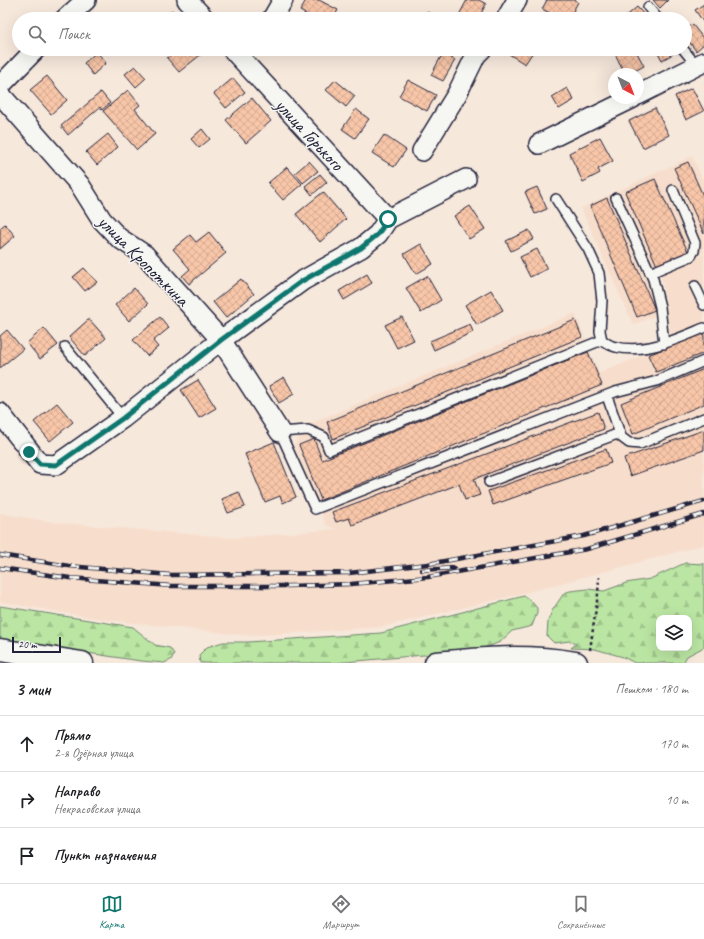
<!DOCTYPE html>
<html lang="ru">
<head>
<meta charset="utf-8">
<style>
	:root { --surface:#fff; --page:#f6f6f6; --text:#202124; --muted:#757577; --line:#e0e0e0; --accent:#0f766e }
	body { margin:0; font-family:Caveat,sans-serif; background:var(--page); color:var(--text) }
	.controls { position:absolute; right:12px; bottom:12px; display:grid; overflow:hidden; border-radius:8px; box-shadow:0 4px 16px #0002 }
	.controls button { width:36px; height:36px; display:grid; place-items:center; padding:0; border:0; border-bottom:1px solid var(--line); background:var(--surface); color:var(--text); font:20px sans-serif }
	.compass { position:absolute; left:608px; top:68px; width:36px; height:36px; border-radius:50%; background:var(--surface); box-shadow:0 4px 16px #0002; rotate:138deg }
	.scale { position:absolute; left:12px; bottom:10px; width:49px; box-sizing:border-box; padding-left:4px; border:2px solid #22223b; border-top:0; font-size:11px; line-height:14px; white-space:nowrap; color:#22223b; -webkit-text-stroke:3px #f6f6f2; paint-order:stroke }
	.stop { position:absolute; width:12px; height:12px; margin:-9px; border:3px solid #0f766e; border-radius:50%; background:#fff }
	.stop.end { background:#0f766e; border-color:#fff; box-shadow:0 1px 4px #0008 }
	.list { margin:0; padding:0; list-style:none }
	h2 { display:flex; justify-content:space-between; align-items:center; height:52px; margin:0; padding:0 16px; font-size:17px }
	h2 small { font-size:13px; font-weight:400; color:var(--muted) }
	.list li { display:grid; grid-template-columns:26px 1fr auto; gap:12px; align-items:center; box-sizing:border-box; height:56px; padding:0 16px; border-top:1px solid var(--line) }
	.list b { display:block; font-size:15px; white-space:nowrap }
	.list p { margin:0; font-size:13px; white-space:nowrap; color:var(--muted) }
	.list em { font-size:13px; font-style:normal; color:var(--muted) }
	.icon { flex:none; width:22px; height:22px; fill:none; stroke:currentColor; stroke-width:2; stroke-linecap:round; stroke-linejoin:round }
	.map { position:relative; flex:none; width:704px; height:663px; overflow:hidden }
	.search { position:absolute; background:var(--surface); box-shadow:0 4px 16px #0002; left:12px; right:12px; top:12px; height:44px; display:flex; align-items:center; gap:10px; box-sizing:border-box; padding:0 14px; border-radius:22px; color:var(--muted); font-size:15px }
	.sheet { height:220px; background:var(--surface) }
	nav { display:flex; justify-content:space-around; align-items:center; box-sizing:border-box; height:56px; border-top:1px solid var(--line); background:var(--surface); font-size:11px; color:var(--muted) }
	nav a { display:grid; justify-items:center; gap:2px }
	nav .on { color:var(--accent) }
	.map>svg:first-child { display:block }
</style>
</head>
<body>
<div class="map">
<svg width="704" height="663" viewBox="0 0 704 663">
	<defs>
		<pattern id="forest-firs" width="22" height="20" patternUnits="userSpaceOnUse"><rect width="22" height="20" fill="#bae5a2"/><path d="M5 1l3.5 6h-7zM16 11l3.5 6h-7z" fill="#a0c48c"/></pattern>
		<pattern id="building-cross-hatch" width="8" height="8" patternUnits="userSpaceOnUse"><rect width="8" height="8" fill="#f8c6a8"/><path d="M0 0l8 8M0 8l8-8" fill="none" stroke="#d4aa92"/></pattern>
	</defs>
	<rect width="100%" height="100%" fill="#f7e8dc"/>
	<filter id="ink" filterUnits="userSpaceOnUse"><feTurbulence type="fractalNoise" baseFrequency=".025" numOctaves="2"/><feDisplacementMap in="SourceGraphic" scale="8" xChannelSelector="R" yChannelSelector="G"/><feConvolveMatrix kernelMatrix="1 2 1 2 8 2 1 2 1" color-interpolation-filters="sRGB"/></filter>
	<g filter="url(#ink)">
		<!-- built -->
		<path fill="#f7decc" d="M692,156L704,182V253L659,273L665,312L633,325L581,208Z
			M704,254V324L671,338L661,274Z
			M575,313L599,373L670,345L704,326V545L517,595L382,627L250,636L107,620L0,602V513L53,522L234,538L335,529L326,525L294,445L308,424Z"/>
		<!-- forest -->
		<path fill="url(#forest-firs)" stroke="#6e846e" fill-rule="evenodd" d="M685,563L704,564V647L687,656L683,663H635L623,657L595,649L571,648L576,644L570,641L554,643L547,636L548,621L552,611L564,593L570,591L588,589L604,591L626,583L650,579ZM659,618H689V648H659Z
			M524,596L530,600L537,608V613L532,626L512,631L500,642L480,650L334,663H200L199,655L207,647L223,642H248L381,633Z
			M0,606L133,627L155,645L170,648L174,654L171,660L164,663L141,661L0,640Z"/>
		<!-- building -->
		<path fill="url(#building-cross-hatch)" stroke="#22223b" d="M306,0H319L338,10L333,19H315L300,11Z
			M467,0H479L486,4L478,19H462L458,17Z
			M547,0H575L578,2L569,19H561L542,9Z
			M653,0H668L660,8Z
			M704,4V23L695,10Z
			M637,7L648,19H623Z
			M172,10L180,19H162Z
			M427,12L440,19H423Z
			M692,24L704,39V44L696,51L685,36V30Z
			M177,49H202L204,52L179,72L167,58Z
			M513,49H535L525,64L509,54Z
			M624,49H635L644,66L629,74H625L615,54Z
			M656,49H671L673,54L662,60Z
			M97,52L106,63L93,75L84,63Z
			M443,53L455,60L443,81L431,75Z
			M135,66L146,78L136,87L125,74Z
			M47,76L67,100L51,114L30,90Z
			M233,78L245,92L226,108L214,94Z
			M335,80L355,96L346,107L326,90Z
			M408,80L436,95L427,111L399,96Z
			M567,88L574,100L559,109L552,97Z
			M692,88L704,111L686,120L675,96Z
			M128,90L140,105L135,109L155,134L137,150L103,111Z
			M101,92L110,103L102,110L100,107L68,135L61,126Z
			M252,98L271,121L246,143L226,120Z
			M655,108L669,135L643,148L629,121Z
			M356,109L369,119L355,138L342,129Z
			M202,129L210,139L199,148L191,139Z
			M108,134L118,147L97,165L86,152Z
			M384,135L406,150L394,167L372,153Z
			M600,137L613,161L598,169L600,173L583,182L569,153Z
			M309,161L318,171L303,183L295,173Z
			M688,162L704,198V234L674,168Z
			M287,167L302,184L283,200L268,183Z
			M320,174L327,182L312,195L305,186Z
			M655,179L689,254L658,268L625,192Z
			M537,187L547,209L535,214L525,192Z
			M323,192L346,219L320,242L296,214Z
			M607,198L655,310L637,317L590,206Z
			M470,206L485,229L469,239L454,216Z
			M5,224L15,236L0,249V228Z
			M529,230L534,239L511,251L506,241Z
			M209,232L226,253L189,284L182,276L190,269L173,249L190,235L196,242Z
			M421,244L433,264L416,274L404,254Z
			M537,249L547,269L530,277L520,257Z
			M84,268L97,282L85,291L73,277Z
			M367,274L372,283L344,300L339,291Z
			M427,276L441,300L421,313L406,288Z
			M241,279L254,294L226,318L213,302Z
			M134,288L148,304L129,321L115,305Z
			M491,290L503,310L477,325L465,305Z
			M160,317L169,328L153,341L158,347L147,356L133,340Z
			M402,317L414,340L397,348L385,325Z
			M89,319L106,338L85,356L69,337Z
			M575,320L582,337L333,439L327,422Z
			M470,324L473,332L434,350L430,341Z
			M44,328L58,345L40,359L27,343Z
			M7,330L23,349L0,368V336Z
			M704,333V353L656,372L648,355Z
			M588,352L602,385L321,500L299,445L314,439L322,460Z
			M704,369V404L633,434L621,403Z
			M284,377L294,394L279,403L269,386Z
			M198,380L216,408L199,418L181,390Z
			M57,403L73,422L50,441L34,422Z
			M598,412L604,429L474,479L480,495L465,500L459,484L352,525L349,518L336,522L332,512Z
			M704,430V450L630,476L624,458Z
			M274,442L296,497L283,503L280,496L265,502L245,454Z
			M606,449L611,463L493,505L488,491Z
			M239,492L245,507L228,513L222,499Z"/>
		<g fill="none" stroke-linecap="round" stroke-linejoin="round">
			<defs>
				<path id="service" d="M648,7L658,19
					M683,49L697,66
					M616,198L653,279L660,307L664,344
					M556,199L588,249L599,273L602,301L600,331L602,340C606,343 611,346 616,347C646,354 677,339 704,328
					M650,273L691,256L694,251L695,243L673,190
					M695,286L704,305
					M602,340L329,450L324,437L308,430L280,432L315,509L615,392L657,381L704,361
					M65,347L123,418
					M607,396L621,437L629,443L640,444L704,418
					M489,482L620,433"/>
				<path id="minor" d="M187,0L205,19
					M65,19L86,0
					M272,19L283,0
					M506,19L517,0
					M232,49L388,219
					M0,86L36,49
					M0,94L80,185L102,220L119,238L145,255L221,340L280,432
					M638,95L704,62
					M539,144L633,98
					M422,151L457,94L476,55L482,49
					M0,413L40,464L56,465L123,418L221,340L302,281L361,248L378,234L388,219L466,179"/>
				<path id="secondary" d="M0,650L82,663
					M436,663C483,658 529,655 576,663"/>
			</defs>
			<!-- service casing -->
			<use href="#service" stroke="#22223b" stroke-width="12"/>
			<!-- minor casing -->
			<use href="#minor" stroke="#22223b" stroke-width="22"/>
			<!-- secondary casing -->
			<use href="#secondary" stroke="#22223b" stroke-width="25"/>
			<!-- path -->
			<path stroke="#22223b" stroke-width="2.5" stroke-dasharray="3 3" stroke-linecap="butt" d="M590,650L598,594L599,577"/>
			<!-- service -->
			<use href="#service" stroke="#f6f6f2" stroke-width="9"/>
			<!-- minor -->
			<use href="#minor" stroke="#f6f6f2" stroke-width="19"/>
			<!-- secondary -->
			<use href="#secondary" stroke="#f6f6f2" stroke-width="22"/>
			<defs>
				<path id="rail" d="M0,555L69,566L170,575L349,573L428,564L584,536L704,501
					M0,568L70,578L171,586H289L351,584L428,577L587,549L704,514
					M422,570L454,568"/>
			</defs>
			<!-- rail casing -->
			<use href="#rail" stroke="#22223b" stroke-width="4.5"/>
			<!-- rail -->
			<use href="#rail" stroke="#f6f6f2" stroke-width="3" stroke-dasharray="9" stroke-linecap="butt"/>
		</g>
	</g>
	<g fill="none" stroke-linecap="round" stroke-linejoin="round" filter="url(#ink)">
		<!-- route -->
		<path stroke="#0f766e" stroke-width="5" d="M29,452L40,464L56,465L123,418L221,340L302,281L361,248L378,234L388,219"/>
	</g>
	<g text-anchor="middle" stroke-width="3" stroke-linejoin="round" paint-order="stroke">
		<!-- street labels -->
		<g font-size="19" fill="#22223b" stroke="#f6f6f2">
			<text transform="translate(310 134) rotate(47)" y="7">улица Горького</text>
			<text transform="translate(144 260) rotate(45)" y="7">улица Кропоткина</text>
		</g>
	</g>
</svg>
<div class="controls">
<button><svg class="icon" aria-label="layers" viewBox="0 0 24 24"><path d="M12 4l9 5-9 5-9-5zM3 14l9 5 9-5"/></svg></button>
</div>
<svg class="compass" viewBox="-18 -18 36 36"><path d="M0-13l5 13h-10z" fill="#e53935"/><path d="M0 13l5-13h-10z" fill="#757577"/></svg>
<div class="scale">20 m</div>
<div class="stop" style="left:388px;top:219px"></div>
<div class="stop end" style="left:29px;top:452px"></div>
<div class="search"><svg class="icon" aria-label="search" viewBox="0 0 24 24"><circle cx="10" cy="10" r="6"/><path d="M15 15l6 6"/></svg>Поиск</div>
</div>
<section class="sheet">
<h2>3 мин<small>Пешком · 180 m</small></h2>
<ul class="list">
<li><svg class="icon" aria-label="ahead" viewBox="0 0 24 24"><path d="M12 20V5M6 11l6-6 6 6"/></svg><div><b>Прямо</b><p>2-я Озёрная улица</p></div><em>170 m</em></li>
<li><svg class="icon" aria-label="right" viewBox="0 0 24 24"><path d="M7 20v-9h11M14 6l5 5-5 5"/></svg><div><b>Направо</b><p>Некрасовская улица</p></div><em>10 m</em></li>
<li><svg class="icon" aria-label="arrive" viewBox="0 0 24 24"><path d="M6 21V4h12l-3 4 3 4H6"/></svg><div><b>Пункт назначения</b></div></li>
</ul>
</section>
<nav>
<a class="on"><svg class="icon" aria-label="map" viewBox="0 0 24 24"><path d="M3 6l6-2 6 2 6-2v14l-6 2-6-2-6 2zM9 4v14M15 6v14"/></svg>Карта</a>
<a><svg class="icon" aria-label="directions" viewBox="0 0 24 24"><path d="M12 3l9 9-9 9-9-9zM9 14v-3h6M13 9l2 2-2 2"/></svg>Маршрут</a>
<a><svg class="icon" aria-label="saved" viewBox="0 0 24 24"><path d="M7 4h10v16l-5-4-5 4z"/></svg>Сохранённые</a>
</nav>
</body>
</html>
